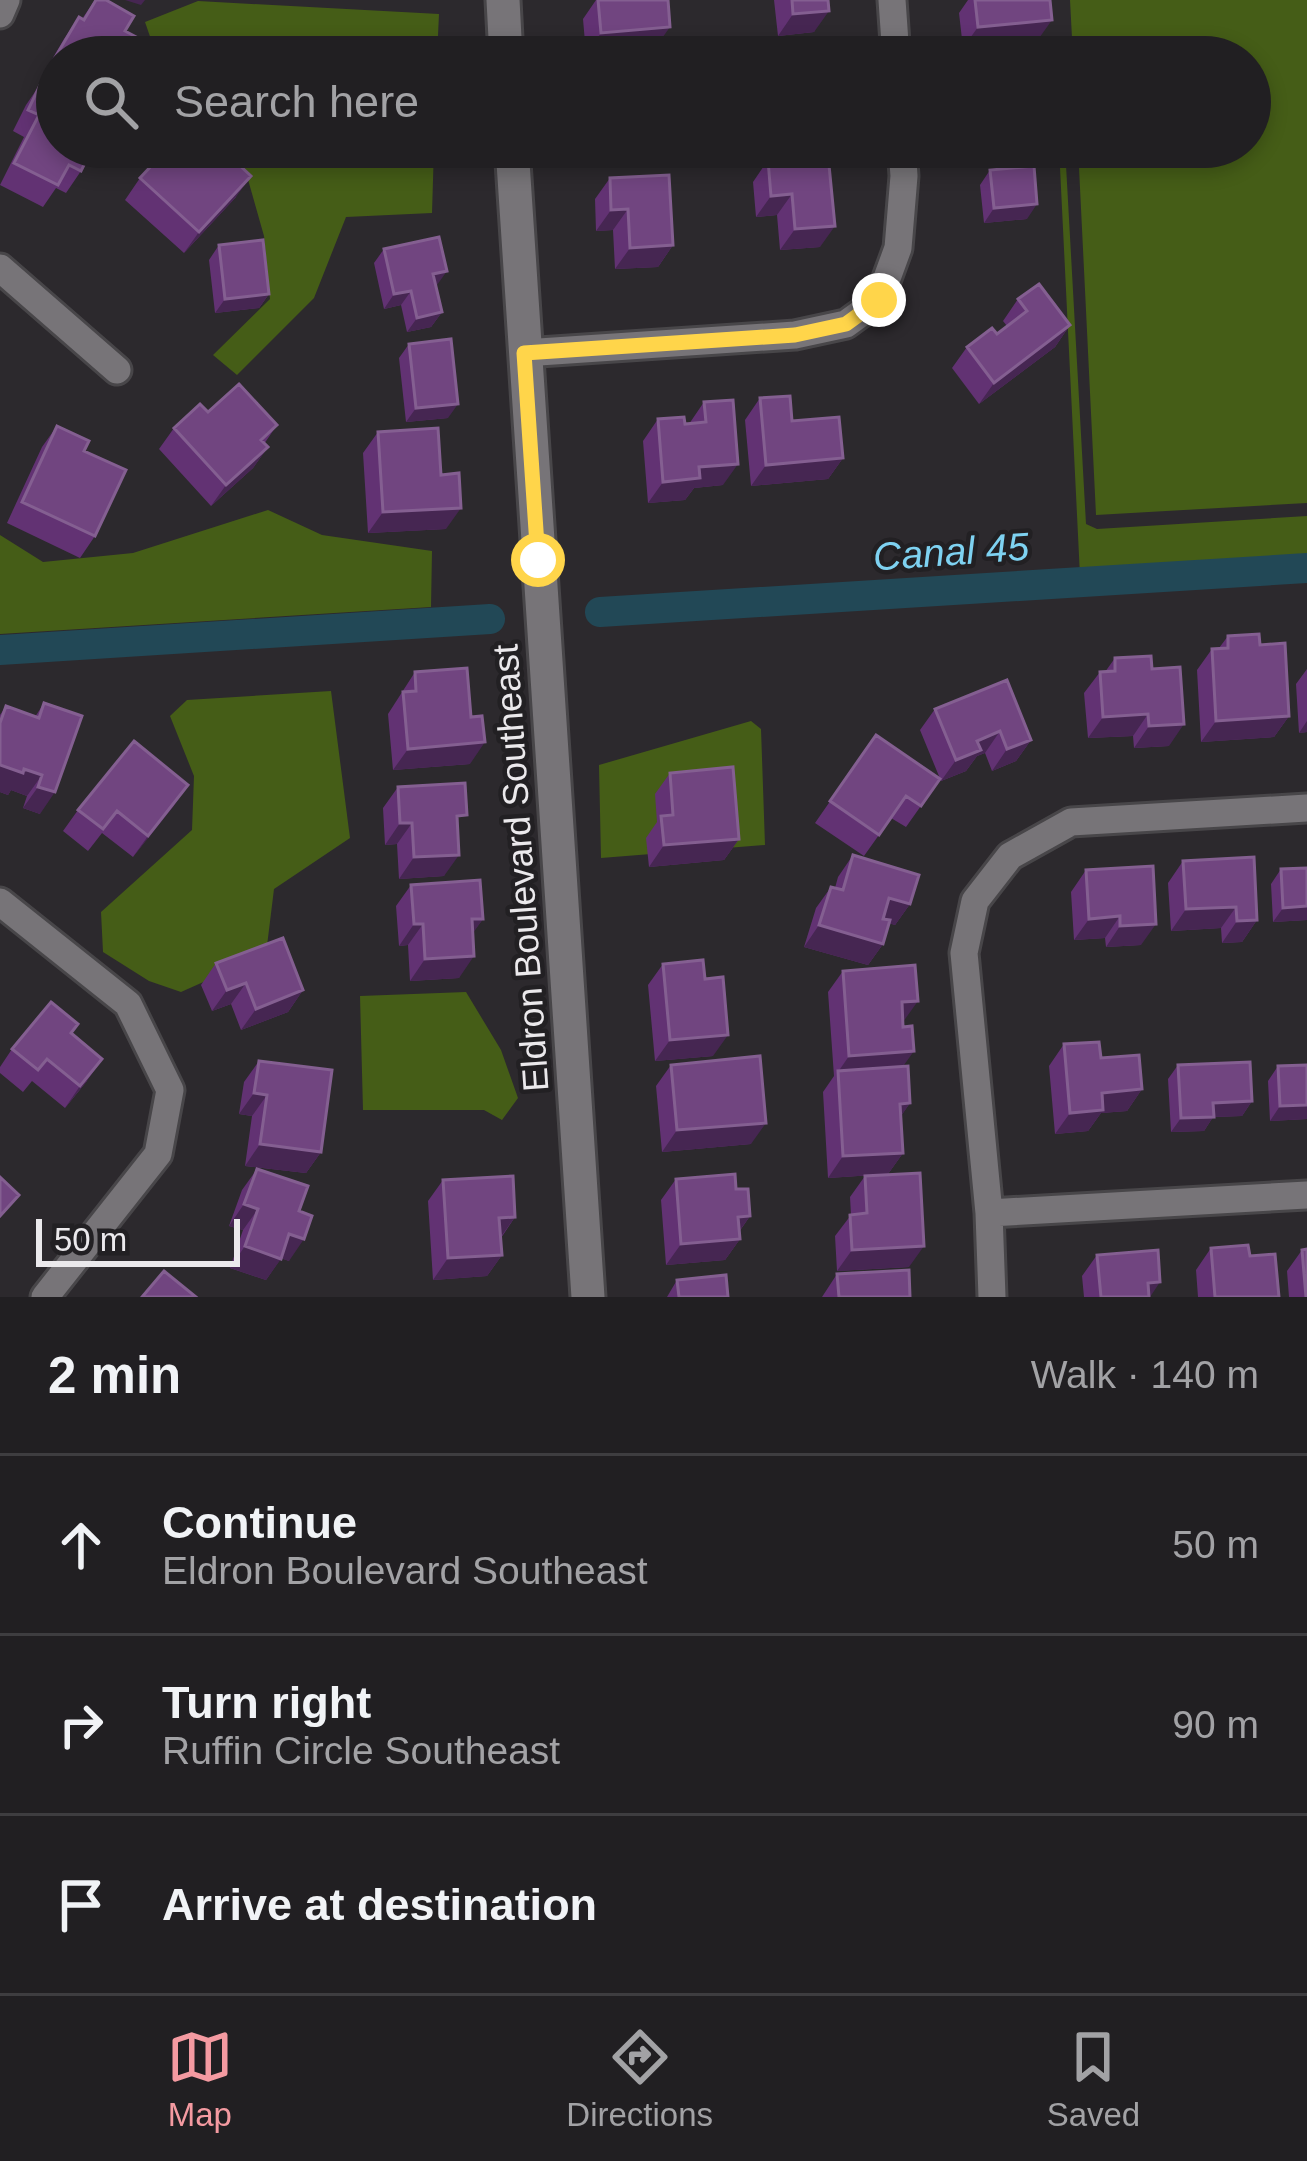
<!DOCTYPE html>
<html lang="en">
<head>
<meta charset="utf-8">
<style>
	:root { --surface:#211f22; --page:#2d2c2f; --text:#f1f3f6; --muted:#a2a2a5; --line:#3e3d40; --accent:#f49aa1 }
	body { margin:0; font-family:Helvetica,sans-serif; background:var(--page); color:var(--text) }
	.scale { position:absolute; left:36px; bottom:30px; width:204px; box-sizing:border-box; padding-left:12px; border:6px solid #ebe9ec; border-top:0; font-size:33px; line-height:42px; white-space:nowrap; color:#ebe9ec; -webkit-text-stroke:9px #222023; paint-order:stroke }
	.stop { position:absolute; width:36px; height:36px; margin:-27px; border:9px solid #ffd54a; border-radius:50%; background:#fff }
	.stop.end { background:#ffd54a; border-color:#fff; box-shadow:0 3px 12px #0008 }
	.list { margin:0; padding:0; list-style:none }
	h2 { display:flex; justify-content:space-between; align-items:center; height:156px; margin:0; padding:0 48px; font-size:51px }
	h2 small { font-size:39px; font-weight:400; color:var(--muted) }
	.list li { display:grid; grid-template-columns:78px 1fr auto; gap:36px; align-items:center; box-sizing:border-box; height:180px; padding:0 48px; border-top:3px solid var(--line) }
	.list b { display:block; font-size:45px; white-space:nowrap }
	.list p { margin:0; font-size:39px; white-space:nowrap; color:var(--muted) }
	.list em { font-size:39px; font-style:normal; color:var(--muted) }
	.icon { flex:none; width:66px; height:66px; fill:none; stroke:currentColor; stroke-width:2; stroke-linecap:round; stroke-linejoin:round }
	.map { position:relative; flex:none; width:1307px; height:1297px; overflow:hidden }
	.search { position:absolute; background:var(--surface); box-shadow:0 6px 18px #0003; left:36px; right:36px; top:36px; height:132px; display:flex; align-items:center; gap:30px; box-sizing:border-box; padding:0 42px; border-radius:66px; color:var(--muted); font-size:45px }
	.sheet { height:696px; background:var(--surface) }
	nav { display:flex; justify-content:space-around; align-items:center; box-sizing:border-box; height:168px; border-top:3px solid var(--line); background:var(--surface); font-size:33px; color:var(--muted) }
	nav a { display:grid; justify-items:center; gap:6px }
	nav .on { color:var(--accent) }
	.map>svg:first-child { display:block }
</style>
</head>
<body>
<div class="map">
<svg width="1307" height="1297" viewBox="0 0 1307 1297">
	<rect width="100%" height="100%" fill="#2c292d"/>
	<!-- green -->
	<path fill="#455d17" d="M1070,0H1307V503L1096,515L1078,147H1250V57H1073Z
		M198,1L439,14L437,57H157L145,22Z
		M211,147H434L432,213L346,217L314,298L237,375L213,355L270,299L264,236L247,176Z
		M1059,147H1065L1086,524L1097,529L1307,516V566L1080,576Z
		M268,510L322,535L432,551L431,607L0,634V535L43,562L133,553Z
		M331,691L350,838L274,889L266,954L181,992L149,981L103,952L101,912L192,830L194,776L170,716L187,700Z
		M751,721L761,729L765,845L601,858L599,765Z
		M466,992L501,1050L518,1098L502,1120L484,1110H363L360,996Z"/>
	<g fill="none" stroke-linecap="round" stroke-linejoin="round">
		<!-- canal -->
		<path stroke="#224856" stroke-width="30" d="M600,612L1307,568
			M0,650L490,619"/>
		<defs>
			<path id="minor" d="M892,0L896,57
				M0,14L6,0
				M0,268L117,370
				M524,353L795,335L846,324L879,300L898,248L904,176L902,147
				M0,902L128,1004L170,1090L158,1154L45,1297
				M989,1213L1307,1195
				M992,1297L989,1213L964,953L975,901L1010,856L1071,822L1307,808"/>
			<path id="tertiary" d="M503,0L506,57
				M512,147L588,1297"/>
		</defs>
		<!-- minor casing -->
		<use href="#minor" stroke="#484649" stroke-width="33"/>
		<!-- tertiary casing -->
		<use href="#tertiary" stroke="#484649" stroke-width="39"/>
		<!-- minor -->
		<use href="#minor" stroke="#777478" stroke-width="27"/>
		<!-- tertiary -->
		<use href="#tertiary" stroke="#777478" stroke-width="33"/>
	</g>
	<!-- wall -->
	<path fill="#623273" d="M95,0L125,31L130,55L57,57V87L41,78L64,39L79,17L82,19Z
		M596,0H668L655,48L586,54L583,19Z
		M774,0H828L814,32L778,36Z
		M968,0H1050L1037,41L963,48L959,13Z
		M41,83L81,171L66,193L56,188L43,207L0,185L24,137L13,131L26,105Z
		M611,147H680L675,154L611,158Z
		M828,155L820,247L780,250L777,215L756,217L753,182L768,160Z
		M990,170L1027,219L984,223L980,185Z
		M140,178L236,197L184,253L125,200Z
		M610,178L673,245L658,267L615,269L613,230L596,231L595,199Z
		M219,245L269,294L259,308L215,313L209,260Z
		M384,249L436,286L442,312L431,327L407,332L401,305L384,309L374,263Z
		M1018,299L1070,325L1055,347L979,404L952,368L967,347L997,334L1007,326L1003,321Z
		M409,344L448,418L406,422L399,358Z
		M760,398L843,458L828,479L751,486L745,420Z
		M704,402L723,485L694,488L685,500L648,503L643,441L658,419L689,424Z
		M208,412L277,425L264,444L268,447L253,468L211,506L159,449L174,428Z
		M57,426L84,451L95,536L80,558L7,523L42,447Z
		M378,432L441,475L446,529L368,533L363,453Z
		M1228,636L1260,645L1289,716L1274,737L1201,742L1197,670L1212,649L1219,648Z
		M1115,658L1152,669L1169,746L1134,748L1133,736L1088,738L1084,693L1100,672H1105Z
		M1307,669V732L1299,733L1296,684Z
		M415,672L471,717L470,764L393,770L388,714Z
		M44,703L40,814L23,808L27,796L11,790L8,795L0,792V715L6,706L35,717Z
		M935,709L1031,740L1016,761L992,771L985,753L977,756L966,771L941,781L920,730Z
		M876,735L940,779L906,827L891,818L864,856L815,823Z
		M670,773L739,839L724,860L649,867L646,838L657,822L655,794Z
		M188,785L133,857L102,833L88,851L63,831L78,810Z
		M398,787L458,828L444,876L399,879L397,844L385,845L383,808Z
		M853,855L910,904L895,925L889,923L883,944L868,965L804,947L816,908L831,887L835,888L838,877Z
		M1183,861L1257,920L1242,942L1222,943L1221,928L1171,931L1168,883Z
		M1307,868V920L1273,922L1271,884L1281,869Z
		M1086,870L1141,945L1106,947L1105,938L1074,940L1071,892Z
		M411,885L483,919L472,933L459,978L410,981L408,945L399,946L396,906Z
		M216,963L303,990L288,1012L241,1030L231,1004L212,1011L201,985Z
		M663,964L713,1056L655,1061L648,985Z
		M843,971L903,1022V1066L910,1103L900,1117L903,1153L888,1174L828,1178L823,1092L834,1076L828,992Z
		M72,1033L87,1081L65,1108L32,1081L23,1092L0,1073V1067L12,1049Z
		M1064,1044L1101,1058L1142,1089L1127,1111L1101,1113L1088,1131L1055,1134L1049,1066Z
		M259,1061L321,1152L306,1173L245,1166L252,1116L239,1114L244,1082Z
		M671,1065L751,1144L662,1152L656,1086Z
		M1178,1065L1252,1101L1242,1116L1213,1117L1204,1131L1171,1132L1168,1079Z
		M1278,1066L1307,1119L1270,1121L1268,1081Z
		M257,1169L299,1211L289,1261L281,1258L266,1280L230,1268L243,1230L229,1226L242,1190Z
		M865,1176L909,1267L837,1271L835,1236L851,1215L850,1197Z
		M676,1179L736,1189L750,1216L739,1232L740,1239L725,1260L666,1265L661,1200Z
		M443,1180L515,1217L501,1238L502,1255L487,1276L433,1280L428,1201Z
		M1211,1248L1250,1256L1279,1297H1198L1196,1270Z
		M1302,1250L1307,1297H1289L1287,1271Z
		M1097,1255L1150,1297H1084L1082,1276Z
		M837,1274L910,1297H822Z
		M677,1280L728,1297H667Z"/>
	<!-- shaded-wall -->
	<path fill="#462652" d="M125,0H145L141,5Z
		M829,11L814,32L778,36L793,14Z
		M1052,20L1037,41L963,48L978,27Z
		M670,27L655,48L586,54L601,33Z
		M619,147H680L675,154L611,158Z
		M779,147H816L777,150Z
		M251,176L236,197L184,253L199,232Z
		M792,194L777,215L756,217L771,196Z
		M1037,204L1027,219L984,223L994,208Z
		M628,209L613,230L596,231L611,210Z
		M835,226L820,247L780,250L795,229Z
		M673,245L658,267L615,269L630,248Z
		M447,271L437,285L433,274Z
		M411,291L401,305L384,309L394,294Z
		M269,294L259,308L215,313L225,299Z
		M442,312L431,327L407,332L417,318Z
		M1070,325L1055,347L979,404L994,383Z
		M458,404L448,418L406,422L416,408Z
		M268,447L253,468L211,506L226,485Z
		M843,458L828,479L751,486L766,465Z
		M738,464L723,485L694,488L685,500L648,503L663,482L699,467Z
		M461,508L446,529L368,533L383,512Z
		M1148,714L1133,736L1088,738L1103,717Z
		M1289,716L1274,737L1201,742L1216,721Z
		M1307,721V732L1299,733Z
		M1184,724L1169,746L1134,748L1149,726Z
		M1000,731L985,753L977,756L966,771L941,781L956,760L977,741Z
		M1031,740L1016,761L992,771L1007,749Z
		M485,742L470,764L393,770L408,749Z
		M0,765L24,769L42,775L27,796L11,790L8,795L0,792Z
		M188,785L173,807L133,857L148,836Z
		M38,787L55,792L40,814L23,808Z
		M400,823H412L397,844L385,845Z
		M739,839L724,860L649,867L664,845Z
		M459,855L444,876L399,879L414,857Z
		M889,898L910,904L895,925L874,919Z
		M1307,906V920L1273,922L1283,908Z
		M1236,907L1221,928L1171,931L1186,909Z
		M1120,916L1105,938L1074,940L1089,919Z
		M472,919H483L468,940Z
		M1257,920L1242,942L1222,943L1237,921Z
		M414,924H423L408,945L399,946Z
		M1156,924L1141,945L1106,947L1120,926Z
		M819,925L883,944L868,965L804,947Z
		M474,956L459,978L410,981L425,959Z
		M246,983L231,1004L212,1011L227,990Z
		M303,990L288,1012L241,1030L256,1009Z
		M918,1001L903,1022L902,1002Z
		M728,1035L713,1056L655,1061L670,1040Z
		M914,1051L899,1072H838L849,1056Z
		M102,1059L87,1081L65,1108L80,1086Z
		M1142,1089L1127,1111L1101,1113L1088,1131L1055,1134L1070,1113L1102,1093Z
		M254,1093L267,1095L252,1116L239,1114Z
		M1252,1101L1242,1116L1213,1117L1204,1131L1171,1132L1181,1118L1213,1103Z
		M910,1103L895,1125L900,1104Z
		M1307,1105V1119L1270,1121L1280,1106Z
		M766,1123L751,1144L662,1152L677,1130Z
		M260,1144L321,1152L306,1173L245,1166Z
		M903,1153L888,1174L828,1178L843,1156Z
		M244,1204L258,1209L243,1230L229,1226Z
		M750,1216L735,1237L738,1217Z
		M515,1217L500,1238L499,1218Z
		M289,1234L304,1239L289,1261L274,1256Z
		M740,1239L725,1260L666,1265L681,1244Z
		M245,1246L281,1259L266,1280L230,1268Z
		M924,1246L909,1267L837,1271L852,1250Z
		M502,1255L487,1276L433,1280L448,1258Z
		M1160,1282L1150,1297H1138L1148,1283Z"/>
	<!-- building -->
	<path fill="#714580" stroke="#845f91" stroke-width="3" d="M96,0H106L134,16L125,31L140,39L130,55L135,57L56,56L79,17L84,20Z
		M598,0H668L670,27L601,33Z
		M792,0H828L829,11L793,14Z
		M975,0H1050L1052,20L978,27Z
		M41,83L57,91V147H93L81,171L69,165L58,185L14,163L39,115L28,110Z
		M169,147H220L251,176L199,232L140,178Z
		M828,155L835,226L795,229L792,194L771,196L768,160Z
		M1034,166L1037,204L994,208L990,170Z
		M669,175L673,245L630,248L628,209L611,210L610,178Z
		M439,237L447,271L433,274L442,312L417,318L411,291L394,294L384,249Z
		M263,240L269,294L225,299L219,245Z
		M1039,284L1070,325L994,383L967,347L992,328L997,334L1027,311L1018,299Z
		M451,339L458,404L416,408L409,344Z
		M239,384L277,425L261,440L268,447L226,485L174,428L200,404L208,412Z
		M790,396L792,421L839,417L843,458L766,465L760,398Z
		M733,400L738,464L699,467L700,478L663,482L658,419L684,417L685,424L706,422L704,402Z
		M57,426L89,441L84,451L126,470L95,536L22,502Z
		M438,428L441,475L459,473L461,508L383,512L378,432Z
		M1259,634L1260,645L1285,643L1289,716L1216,721L1212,649L1228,648V636Z
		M1151,656L1152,669L1180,667L1184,724L1149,726L1148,714L1103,717L1100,672L1115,671V658Z
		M467,668L471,717L482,716L485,742L408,749L403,692L416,691L415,672Z
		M1007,680L1031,740L1007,749L1000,731L977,741L981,750L956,760L935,709Z
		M44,703L82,716L55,792L38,787L42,775L24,769L23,773L0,765V723L6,706L39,718Z
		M876,735L940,779L921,806L906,796L879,835L830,801Z
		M134,741L188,785L148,836L117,811L103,829L78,810Z
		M733,767L739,839L664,845L661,816L673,815L670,773Z
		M465,783L467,815L457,816L459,855L414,857L412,823H400L398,787Z
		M853,855L919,875L910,904L889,898L883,919L890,920L883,944L819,925L831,887L843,890Z
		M1254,857L1257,920L1237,921L1236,907L1186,909L1183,861Z
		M1153,866L1156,924L1120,926V916L1089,919L1086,870Z
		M1307,868V906L1283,908L1281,869Z
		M480,880L483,919H472L474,956L425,959L423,924H414L411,885Z
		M283,938L303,990L256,1009L246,983L227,990L216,963Z
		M703,960L705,979L723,977L728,1035L670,1040L663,964Z
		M915,965L918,1001L902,1002L903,1027L912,1026L914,1051L849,1056L843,971Z
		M51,1002L78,1024L71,1033L102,1059L80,1086L47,1059L38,1070L12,1049Z
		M1099,1042L1101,1058L1139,1055L1142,1089L1102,1093L1103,1110L1070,1113L1064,1044Z
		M760,1056L766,1123L677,1130L671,1065Z
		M259,1061L332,1070L321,1152L260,1144L267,1095L254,1093Z
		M1250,1062L1252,1101L1213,1103L1214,1117L1181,1118L1178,1065Z
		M1307,1065V1105L1280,1106L1278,1066Z
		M908,1066L910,1103L900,1104L903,1153L843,1156L838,1071Z
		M257,1169L308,1186L299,1211L312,1216L304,1239L289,1234L281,1259L245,1246L258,1209L244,1204Z
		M920,1173L924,1246L852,1250L850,1215L867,1213L865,1176Z
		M735,1174L736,1189H748L750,1216L738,1217L740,1239L681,1244L676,1179Z
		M513,1176L515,1217L499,1218L502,1255L448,1258L443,1180Z
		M0,1177L19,1195L0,1216Z
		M1248,1245L1250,1256L1275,1254L1279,1297H1215L1211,1248Z
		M1307,1249V1297H1306L1302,1250Z
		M1158,1250L1160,1282L1148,1283L1149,1297H1101L1097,1255Z
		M909,1270L910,1297H839L837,1274Z
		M164,1271L196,1297H142Z
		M726,1275L728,1297H679L677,1280Z"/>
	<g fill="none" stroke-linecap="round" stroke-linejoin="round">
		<!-- route -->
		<path stroke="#ffd54a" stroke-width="15" d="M538,560L524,353L795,335L846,324L879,300"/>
	</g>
	<g text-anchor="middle" stroke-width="9" stroke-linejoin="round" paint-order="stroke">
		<!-- street labels -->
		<g font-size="36" fill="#ebe9ec" stroke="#222023">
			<text transform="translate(520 868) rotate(-94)" y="13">Eldron Boulevard Southeast</text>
		</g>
		<!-- water labels -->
		<g font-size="39" font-style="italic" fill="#7ed2f1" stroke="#222023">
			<text transform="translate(951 551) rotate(-4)" y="14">Canal 45</text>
		</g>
	</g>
</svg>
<div class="scale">50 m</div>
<div class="stop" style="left:538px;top:560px"></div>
<div class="stop end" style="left:879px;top:300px"></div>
<div class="search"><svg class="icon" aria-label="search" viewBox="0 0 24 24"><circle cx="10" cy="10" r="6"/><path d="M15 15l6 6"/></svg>Search here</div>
</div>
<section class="sheet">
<h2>2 min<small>Walk · 140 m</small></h2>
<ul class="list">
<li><svg class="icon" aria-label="ahead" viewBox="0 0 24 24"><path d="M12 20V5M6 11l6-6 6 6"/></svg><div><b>Continue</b><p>Eldron Boulevard Southeast</p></div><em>50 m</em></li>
<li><svg class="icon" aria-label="right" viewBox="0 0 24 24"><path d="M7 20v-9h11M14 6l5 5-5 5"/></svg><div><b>Turn right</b><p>Ruffin Circle Southeast</p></div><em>90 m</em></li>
<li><svg class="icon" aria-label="arrive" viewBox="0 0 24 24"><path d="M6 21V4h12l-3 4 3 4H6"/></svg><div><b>Arrive at destination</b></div></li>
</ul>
</section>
<nav>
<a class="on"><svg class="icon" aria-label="map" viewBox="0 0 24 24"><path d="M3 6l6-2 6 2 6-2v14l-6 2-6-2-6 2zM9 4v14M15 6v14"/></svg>Map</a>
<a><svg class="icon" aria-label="directions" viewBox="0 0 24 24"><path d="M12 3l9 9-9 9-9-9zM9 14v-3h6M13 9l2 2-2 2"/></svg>Directions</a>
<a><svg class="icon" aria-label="saved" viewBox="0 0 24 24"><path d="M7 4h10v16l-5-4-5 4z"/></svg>Saved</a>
</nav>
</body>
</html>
